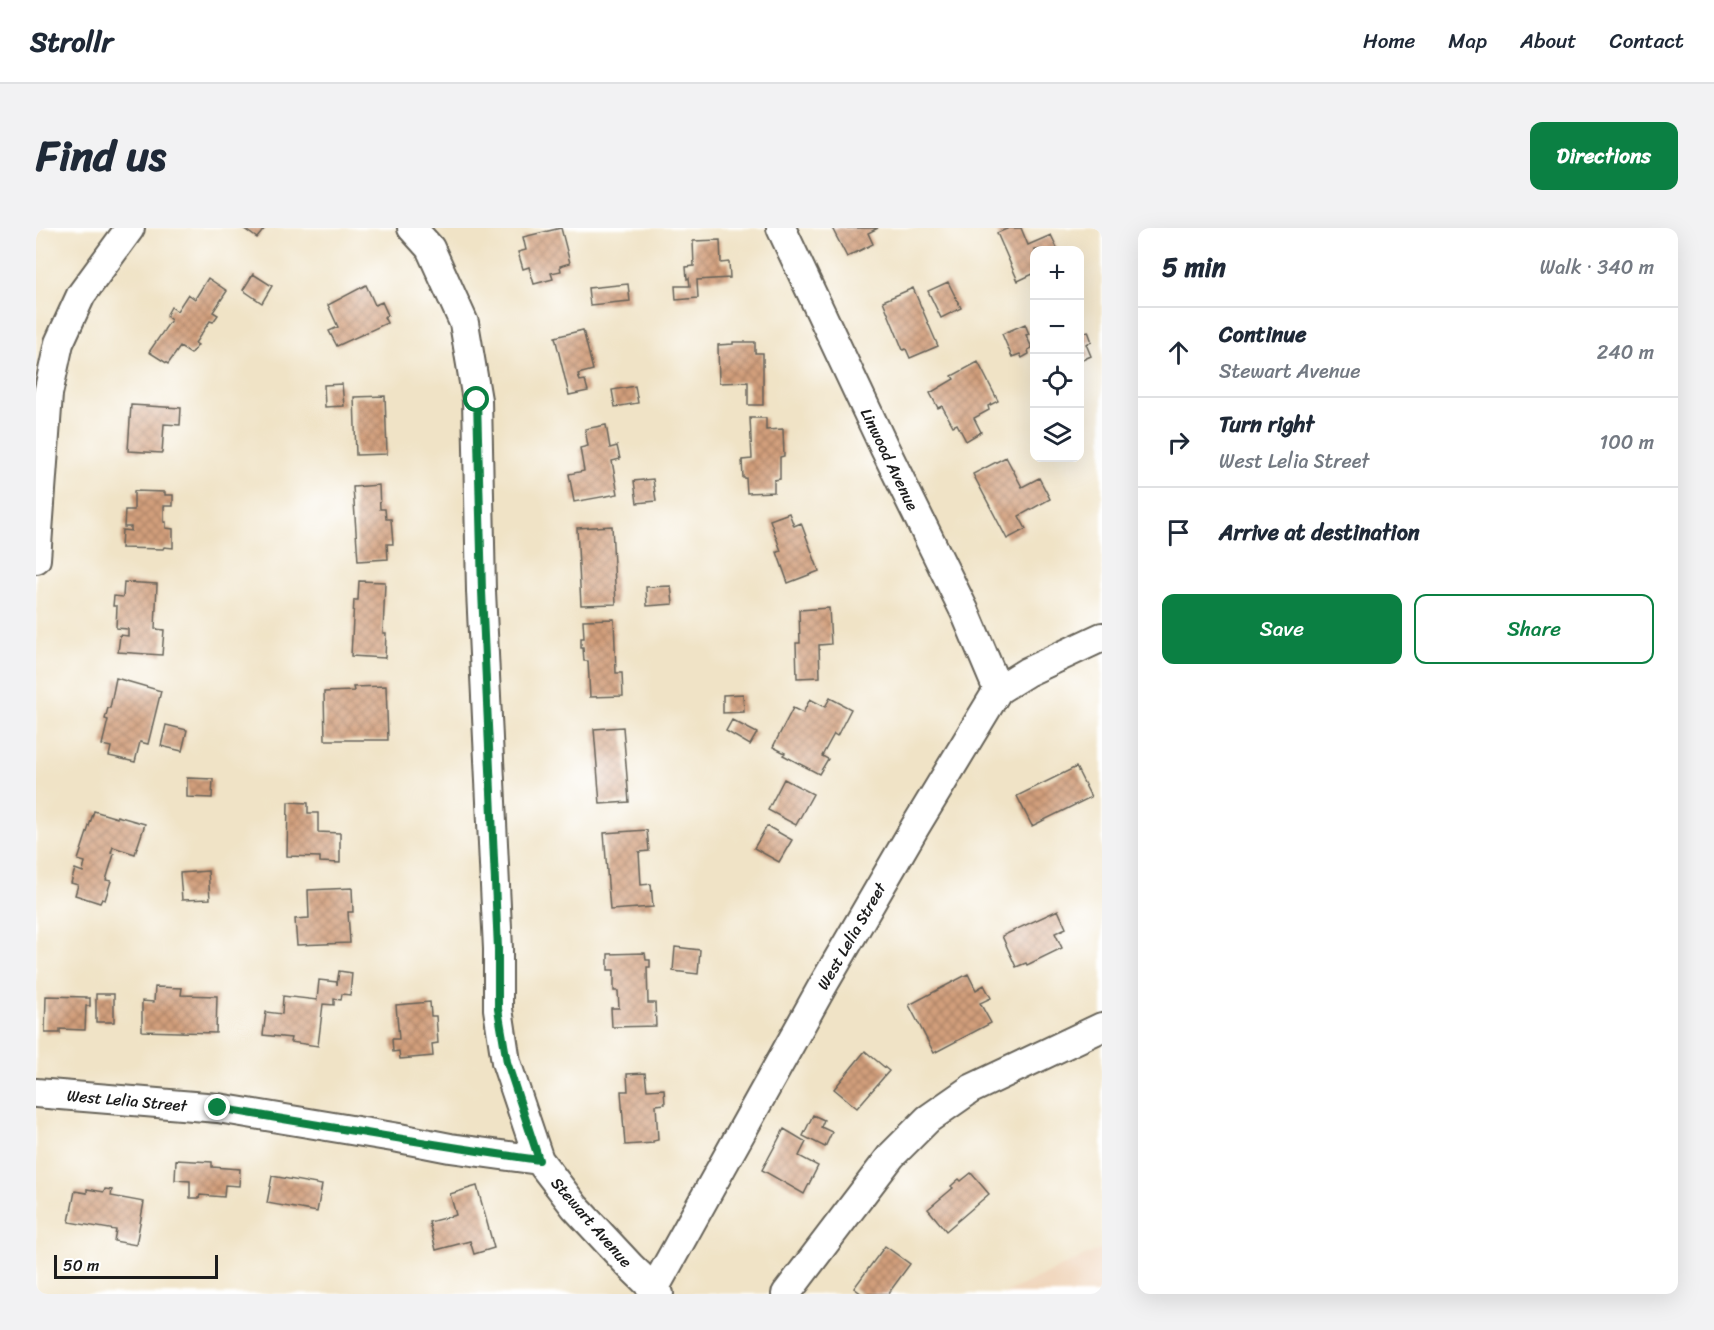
<!DOCTYPE html>
<html lang="en">
<head>
<meta charset="utf-8">
<style>
	:root { --surface:#fff; --page:#f2f2f3; --text:#1f2937; --muted:#747a83; --line:#e0e1e3; --accent:#0b8043 }
	body { margin:0; font-family:Sriracha,sans-serif; background:var(--page); color:var(--text) }
	.controls { position:absolute; right:18px; top:18px; display:grid; overflow:hidden; border-radius:12px; box-shadow:0 6px 24px #0002 }
	.controls button { width:54px; height:54px; display:grid; place-items:center; padding:0; border:0; border-bottom:2px solid var(--line); background:var(--surface); color:var(--text); font:30px sans-serif }
	.scale { position:absolute; left:18px; bottom:15px; width:164px; box-sizing:border-box; padding-left:6px; border:3px solid #1c1c1c; border-top:0; font-size:16px; line-height:21px; white-space:nowrap; color:#1c1c1c; -webkit-text-stroke:4px #fff; paint-order:stroke }
	.stop { position:absolute; width:18px; height:18px; margin:-14px; border:4px solid #0b8043; border-radius:50%; background:#fff }
	.stop.end { background:#0b8043; border-color:#fff; box-shadow:0 2px 6px #0008 }
	.list { margin:0; padding:0; list-style:none }
	h2 { display:flex; justify-content:space-between; align-items:center; height:78px; margin:0; padding:0 24px; font-size:26px }
	h2 small { font-size:20px; font-weight:400; color:var(--muted) }
	.list li { display:grid; grid-template-columns:39px 1fr auto; gap:18px; align-items:center; box-sizing:border-box; height:90px; padding:0 24px; border-top:2px solid var(--line) }
	.list b { display:block; font-size:22px; white-space:nowrap }
	.list p { margin:0; font-size:20px; white-space:nowrap; color:var(--muted) }
	.list em { font-size:20px; font-style:normal; color:var(--muted) }
	.actions { display:flex; gap:12px; padding:18px 24px }
	.actions a { flex:1; padding:14px 0; border:2px solid var(--accent); border-radius:12px; text-align:center; font-size:21px; color:var(--accent) }
	.actions .main { background:var(--accent); color:#fff }
	.icon { flex:none; width:33px; height:33px; fill:none; stroke:currentColor; stroke-width:2; stroke-linecap:round; stroke-linejoin:round }
	.map { position:relative; flex:none; width:1066px; height:1066px; overflow:hidden; border-radius:12px }
	header { display:flex; align-items:center; gap:36px; box-sizing:border-box; height:84px; padding:0 30px; background:var(--surface); border-bottom:2px solid var(--line) }
	header strong { font-size:28px }
	nav { display:flex; gap:33px; margin-inline-start:auto; font-size:21px }
	.intro { display:flex; align-items:center; justify-content:space-between; box-sizing:border-box; height:144px; padding:0 36px }
	h1 { margin:0; font-size:42px }
	.button { padding:15px 27px; border-radius:12px; background:var(--accent); color:#fff; font-size:21px; font-weight:700 }
	main { display:flex; gap:36px; padding:0 36px }
	aside { flex:1; background:var(--surface); border-radius:12px; box-shadow:0 6px 24px #0002 }
	.map>svg:first-child { display:block }
</style>
</head>
<body>
<header>
<strong>Strollr</strong>
<nav><a>Home</a><a>Map</a><a>About</a><a>Contact</a></nav>
</header>
<div class="intro"><h1>Find us</h1><a class="button">Directions</a></div>
<main>
<div class="map">
<svg width="1066" height="1066" viewBox="0 0 1066 1066">
	<defs>
		<pattern id="building-cross-hatch" width="8" height="8" patternUnits="userSpaceOnUse" patternTransform="scale(1.5)"><rect width="8" height="8" fill="#d29f7c"/><path d="M0 0l8 8M0 8l8-8" fill="none" stroke="#aa8165"/></pattern>
	</defs>
	<rect width="100%" height="100%" fill="#fff"/>
	<filter id="ink" filterUnits="userSpaceOnUse"><feTurbulence type="fractalNoise" baseFrequency=".0167" numOctaves="2"/><feDisplacementMap in="SourceGraphic" scale="12" xChannelSelector="R" yChannelSelector="G"/><feConvolveMatrix kernelMatrix="1 2 1 2 8 2 1 2 1" color-interpolation-filters="sRGB"/></filter>
	<filter id="wash" filterUnits="userSpaceOnUse"><feTurbulence type="fractalNoise" baseFrequency=".008" numOctaves="4" result="noise"/><feDisplacementMap in="SourceGraphic" scale="24" xChannelSelector="R" yChannelSelector="G"/><feGaussianBlur stdDeviation="1.35" result="paint"/><feColorMatrix in="noise" values="0 0 0 0 0 0 0 0 0 0 0 0 0 0 0 0 0 1.4 0 .05"/><feComposite in="paint" operator="in"/></filter>
	<g filter="url(#wash)">
		<rect width="100%" height="100%" fill="#f0e3c6"/>
		<!-- built -->
		<path fill="#f0d6bc" d="M1066,1020V1066H967Z"/>
		<g id="blocks">
			<!-- building -->
			<path fill="url(#building-cross-hatch)" d="M207,0H229L221,10Z
				M525,0L534,35L524,38L525,43L515,45L517,51L498,56L493,39L487,41L482,24L490,22L487,9Z
				M796,0H842L832,5L837,16L811,29Z
				M973,0H985L992,17L1015,7L1022,22H999V45L982,53L961,5Z
				M684,12L685,35L693,34L694,50L661,52L662,70L640,72L639,58H654L653,50L651,51L650,39L658,38L657,13Z
				M217,46L236,58L226,75L207,62Z
				M172,50L191,63L177,84L182,87L177,94L174,93L159,115L162,117L155,126L144,119L132,136L113,124L135,92L130,88L135,79L141,83L152,66L159,71Z
				M912,54L925,80L905,90L892,63Z
				M592,56L594,73L554,77L552,60Z
				M330,57L339,77L346,74L352,87L348,89L351,95L301,118L293,103L302,99L292,77Z
				M877,60L902,118L874,130L870,121L867,122L847,73Z
				M989,96L993,106L990,107L996,120L992,122L993,126L986,130L984,126L976,129L966,106Z
				M1044,101L1046,106L1052,103L1056,114L1050,116L1055,128L1044,133Z
				M547,102L557,142L542,146L544,153L549,152L552,163L533,167L519,109Z
				M697,114H719V125H727V177H712V154L683,155L682,117L697,116Z
				M942,134L962,173L952,178L953,182L938,190L945,204L930,213L921,196L917,198L906,178L902,180L894,165L918,151L916,148Z
				M306,156L308,178L289,179L288,157Z
				M599,158L602,175L579,179L576,162Z
				M349,168L351,226L320,227L318,169Z
				M95,177L145,180L144,197L128,196L126,225L92,223Z
				M714,190H730V202L747,201L748,228L744,229V251L738,252V264L711,265L710,250H707L706,232L716,231Z
				M570,197L574,220L581,218L584,231L576,233L582,266L538,274L533,246L548,243L544,220L552,218L549,201Z
				M970,229L986,259L1003,250L1014,271L983,288L990,301L971,311L937,246Z
				M617,251L620,273L601,275L598,253Z
				M343,257L344,281H349L350,291H355L357,316H351L352,331L322,333L317,259Z
				M98,263L129,264V267H137V278H128V294H130V300L137,301V320L128,319L127,321L85,320L86,302L95,303V299H88L89,282H98Z
				M753,285L758,298L765,295L783,343L752,355L741,324L745,323L734,292Z
				M576,298L580,376L545,377L541,300Z
				M323,353L349,354L347,405H350L349,430L315,428L318,372H322Z
				M88,354L121,356L119,401L128,402L126,427L82,424L84,407L92,408V401L80,400L81,378H77L78,368L87,369Z
				M635,358L637,376L611,378L610,359Z
				M793,380L795,416L783,417L784,449L761,450L760,415H764L763,382Z
				M578,391L580,445H586L587,468L554,469L552,433H548L547,420H545V410H548L547,392Z
				M80,450L125,463L112,516L104,514L99,534L73,528L75,519L66,517L72,492L69,491L72,480H74Z
				M350,458L352,512H289L288,464L318,463L317,459Z
				M707,466L708,484L687,485V467Z
				M794,470L815,481L801,508L798,506L786,528L792,531L783,546L747,527L749,525L737,519L757,480L767,485L774,471L789,479Z
				M696,492L721,505L714,517L690,503Z
				M130,497L151,502L146,523L125,518Z
				M587,499L593,574L564,576L558,501Z
				M1040,539L1055,569L996,598L981,568Z
				M151,550L177,551L176,570L151,569Z
				M748,551L777,566L760,597L732,582Z
				M252,574L272,575V585H282V604L304,605V635L284,634V629L251,628Z
				M58,583L81,590V588L109,596L99,626L77,619L75,625L78,626L70,652L75,653L69,672L66,671L64,675L39,667L42,657L35,655L39,641L47,644L49,634L42,632Z
				M731,598L756,612L743,634L718,620Z
				M611,602L613,623L603,624L605,657L615,656L617,679L574,682L568,605Z
				M172,643L174,671L146,672L144,645Z
				M316,660L317,684H312L314,715L261,717L259,691L273,690L272,662Z
				M1022,682L1030,700L1019,705L1026,720L991,737L990,735L980,739L966,708Z
				M639,719L664,722L662,746L637,743Z
				M609,725L610,732H614V739H611L612,775H619L620,798L576,799L575,780H583L582,763H578V742H572V726Z
				M303,743L316,745L314,767L306,766L305,772L298,771V777L287,776L282,818L254,814L255,810L227,807L230,784L246,786L247,768L281,772L283,752L301,754V757Z
				M932,746L940,762L948,757L955,770L944,775L955,795L898,825L873,777Z
				M119,759L146,760L145,767L181,768L180,805L106,803V773L118,774Z
				M60,766H78V794H60Z
				M10,768L50,769V770H54V778H50L49,802L24,801V805H9Z
				M394,774L395,788H400L402,815L396,816L397,828L364,831L363,823L357,824L356,811H363L360,777Z
				M829,823L853,843L821,880L798,861Z
				M609,845L611,862L628,861L629,876L620,877L622,912L617,913V915L589,917L585,863H592L591,846Z
				M777,887L788,892L785,899L796,904L789,919L767,908Z
				M748,901L770,914L763,928L782,938L768,966L726,942Z
				M140,932L176,934V939L204,941L203,958L189,957L188,969L164,967L163,970H154V953L139,952Z
				M935,945L953,966L910,1003L892,981L917,960L915,958L923,951L925,953Z
				M236,948L286,957L281,984L231,975Z
				M441,958L458,1020L438,1026L434,1013L400,1022L393,994L420,987L414,966Z
				M51,961L68,964L69,961L76,962L75,968L108,974L100,1017L78,1013L80,1002L33,994L39,963L51,965Z
				M849,1018L874,1036L852,1066H826L818,1060Z"/>
		</g>
	</g>
	<g filter="url(#ink)">
		<use href="#blocks" fill-opacity="0" stroke="#666258" stroke-width="1.5"/>
		<g fill="none" stroke-linecap="round" stroke-linejoin="round">
			<defs>
				<path id="minor" d="M376,0L394,20L428,95L441,172L445,363L462,721V781L470,834L503,932L539,979L594,1038L623,1066
					M745,0L848,219L929,384L962,462
					M0,331L12,166L23,115L45,67L94,0
					M0,865L182,880L363,910L414,920L503,932
					M618,1061L786,759L879,599L962,462L991,444L1066,409
					M750,1066L855,928L892,891L935,861L1066,799"/>
			</defs>
			<!-- minor casing -->
			<use href="#minor" stroke="#666258" stroke-width="32"/>
			<!-- minor -->
			<use href="#minor" stroke="#fff" stroke-width="28"/>
		</g>
	</g>
	<g fill="none" stroke-linecap="round" stroke-linejoin="round" filter="url(#ink)">
		<!-- route -->
		<path stroke="#0b8043" stroke-width="8" d="M182,880C289,898 395,917 503,932L471,834L462,781V721L446,363L441,172"/>
	</g>
	<g text-anchor="middle" stroke-width="5" stroke-linejoin="round" paint-order="stroke">
		<!-- street labels -->
		<g font-size="16" fill="#1c1c1c" stroke="#fff">
			<text transform="translate(854 231) rotate(64)" y="6">Linwood Avenue</text>
			<text transform="translate(815 708) rotate(-60)" y="6">West Lelia Street</text>
			<text transform="translate(91 872) rotate(5)" y="6">West Lelia Street</text>
			<text transform="translate(556 994) rotate(49)" y="6">Stewart Avenue</text>
		</g>
	</g>
</svg>
<div class="controls">
<button>+</button>
<button>−</button>
<button><svg class="icon" aria-label="locate" viewBox="0 0 24 24"><circle cx="12" cy="12" r="6"/><path d="M12 2v4M12 18v4M2 12h4M18 12h4"/></svg></button>
<button><svg class="icon" aria-label="layers" viewBox="0 0 24 24"><path d="M12 4l9 5-9 5-9-5zM3 14l9 5 9-5"/></svg></button>
</div>
<div class="scale">50 m</div>
<div class="stop" style="left:441px;top:172px"></div>
<div class="stop end" style="left:182px;top:880px"></div>
</div>
<aside>
<h2>5 min<small>Walk · 340 m</small></h2>
<ul class="list">
<li><svg class="icon" aria-label="ahead" viewBox="0 0 24 24"><path d="M12 20V5M6 11l6-6 6 6"/></svg><div><b>Continue</b><p>Stewart Avenue</p></div><em>240 m</em></li>
<li><svg class="icon" aria-label="right" viewBox="0 0 24 24"><path d="M7 20v-9h11M14 6l5 5-5 5"/></svg><div><b>Turn right</b><p>West Lelia Street</p></div><em>100 m</em></li>
<li><svg class="icon" aria-label="arrive" viewBox="0 0 24 24"><path d="M6 21V4h12l-3 4 3 4H6"/></svg><div><b>Arrive at destination</b></div></li>
</ul>
<div class="actions"><a class="main">Save</a><a>Share</a></div>
</aside>
</main>
</body>
</html>
